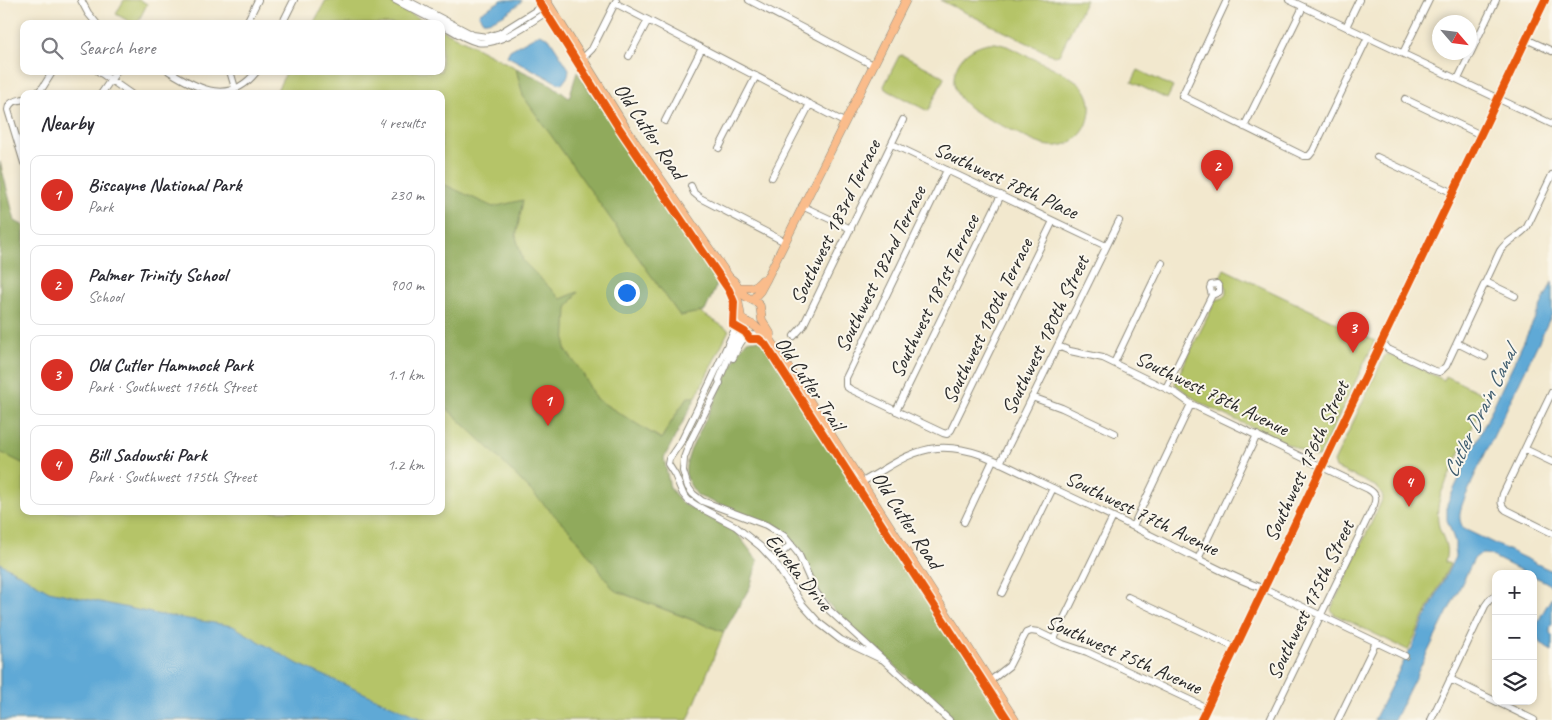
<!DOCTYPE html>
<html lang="en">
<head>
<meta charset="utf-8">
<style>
	:root { --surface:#fff; --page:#f2f2f3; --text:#2b2b33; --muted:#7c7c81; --line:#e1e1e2; --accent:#d93025 }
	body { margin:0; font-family:Caveat,sans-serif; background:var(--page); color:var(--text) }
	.controls { position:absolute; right:15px; bottom:15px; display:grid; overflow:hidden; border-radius:10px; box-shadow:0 2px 8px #0003 }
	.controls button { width:45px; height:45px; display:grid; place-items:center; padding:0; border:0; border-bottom:1px solid var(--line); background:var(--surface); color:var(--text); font:25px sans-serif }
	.compass { position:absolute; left:1432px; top:15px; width:45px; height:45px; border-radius:50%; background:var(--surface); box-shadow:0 2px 8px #0003; rotate:118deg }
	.you { position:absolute; left:626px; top:292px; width:18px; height:18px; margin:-12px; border:4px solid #fff; border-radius:50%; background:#1a73e8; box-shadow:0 0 0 8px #1a73e833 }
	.badge { display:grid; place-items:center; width:32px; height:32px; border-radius:50%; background:var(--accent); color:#fff; font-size:16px; font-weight:700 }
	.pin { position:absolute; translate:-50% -41px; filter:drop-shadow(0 1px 2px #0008) }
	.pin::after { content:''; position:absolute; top:26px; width:18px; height:15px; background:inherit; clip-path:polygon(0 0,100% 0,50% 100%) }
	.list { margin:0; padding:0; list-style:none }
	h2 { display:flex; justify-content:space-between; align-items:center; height:65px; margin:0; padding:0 20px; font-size:21px }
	h2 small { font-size:16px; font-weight:400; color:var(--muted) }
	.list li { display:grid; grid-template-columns:32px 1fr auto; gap:15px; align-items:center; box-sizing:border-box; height:80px; margin:0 10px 10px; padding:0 10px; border:1px solid var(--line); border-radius:10px }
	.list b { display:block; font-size:19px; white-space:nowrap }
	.list p { margin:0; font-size:16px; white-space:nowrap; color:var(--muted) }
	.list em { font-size:16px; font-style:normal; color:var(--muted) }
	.icon { flex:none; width:28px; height:28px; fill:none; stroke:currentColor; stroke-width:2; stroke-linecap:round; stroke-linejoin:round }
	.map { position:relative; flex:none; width:1552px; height:720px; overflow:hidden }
	.search { position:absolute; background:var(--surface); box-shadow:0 2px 8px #0003; left:20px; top:20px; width:425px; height:55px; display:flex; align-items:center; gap:12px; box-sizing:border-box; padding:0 18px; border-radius:10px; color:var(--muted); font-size:19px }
	.panel { position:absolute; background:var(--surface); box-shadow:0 2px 8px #0003; left:20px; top:90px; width:425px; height:425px; border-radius:10px }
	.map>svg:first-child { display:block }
</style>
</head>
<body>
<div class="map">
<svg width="1552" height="720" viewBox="0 0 1552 720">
	<rect width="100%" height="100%" fill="#fbf7ec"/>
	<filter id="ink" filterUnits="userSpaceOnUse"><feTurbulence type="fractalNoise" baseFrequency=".02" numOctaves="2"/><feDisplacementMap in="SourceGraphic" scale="10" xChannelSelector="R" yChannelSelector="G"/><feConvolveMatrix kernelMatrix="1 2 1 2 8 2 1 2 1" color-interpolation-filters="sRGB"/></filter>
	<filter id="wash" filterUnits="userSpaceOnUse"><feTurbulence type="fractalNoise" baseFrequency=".0096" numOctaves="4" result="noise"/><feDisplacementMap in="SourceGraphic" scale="20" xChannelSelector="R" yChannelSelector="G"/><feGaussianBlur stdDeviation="1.12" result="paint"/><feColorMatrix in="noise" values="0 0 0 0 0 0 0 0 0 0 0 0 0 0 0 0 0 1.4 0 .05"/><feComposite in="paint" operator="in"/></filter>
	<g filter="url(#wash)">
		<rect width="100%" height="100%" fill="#f2e8ce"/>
		<!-- green -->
		<path fill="#b5c467" stroke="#707849" d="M124,0H140L147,4L137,24H134L116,14Z
			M326,0H385L430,24H313Z
			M940,0H1086L1059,55L1054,56Z
			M441,29L516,68L519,80L680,315L700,312L729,330L696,397L688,398L680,408L661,439L654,434L624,594L724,632L688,720H0V166L13,225L24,231V511H441V94H275L287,71H441Z
			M989,43H996L1007,46C1024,55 1070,73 1082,86C1088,93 1091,102 1090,111C1089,121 1086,129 1079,136C1070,145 1057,148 1044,145C1030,141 1018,133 1005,127C980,115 941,100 958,64C964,52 976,45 989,43Z
			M902,55L943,76L944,78L928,111L885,89L884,86L899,56Z
			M1138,70L1173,87L1167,99L1132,82Z
			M1224,269L1375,341L1319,457H1315L1202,404L1176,385L1175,382L1216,300L1223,298L1226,293V286L1219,280Z
			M1389,354L1444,380L1446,376L1487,396L1442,491C1438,502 1436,515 1439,527C1444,541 1449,546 1445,562L1450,564L1408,650L1334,614L1331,609L1383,498L1382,494L1377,487L1336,468L1334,462L1385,355Z"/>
		<!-- forest -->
		<path fill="#90aa5c" stroke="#5e6a44" d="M516,68L552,85L569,98L577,72L719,280L705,311L680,316L523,96Z
			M0,162L15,221L24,226V464L0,452Z
			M441,183L493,207L523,200L516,237L523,261L561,299L578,292L567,308L565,349L583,374L595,398L661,439L680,408L688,397H696L664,458L670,488L682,503L736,532L758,561L750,587L724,632L614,590L573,534L488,447L441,403Z
			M752,340H759L763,343L1009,720H954L836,612L821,596L801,551L782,530L698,496C683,477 683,471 691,449L739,351L747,341Z"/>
		<!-- water -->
		<path fill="#5ea9d6" stroke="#446a80" d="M502,0H522C517,8 493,23 483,21L479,15L480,13Z
			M539,34L549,38L569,69L568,76L562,84L558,83L507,56L510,50Z
			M1552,282V314L1473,479C1469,494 1452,513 1464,529L1552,571V587L1546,582L1533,576V574L1524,572L1490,555C1483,553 1479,554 1474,559L1394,720H1374L1407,655L1412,648L1418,633L1455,557V542L1447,520V504Z
			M0,563L49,591L156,614L233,626L298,664L425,720H0Z
			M1552,597V623L1550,628V633L1552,636V651C1524,637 1541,616 1552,597Z"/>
	</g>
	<g filter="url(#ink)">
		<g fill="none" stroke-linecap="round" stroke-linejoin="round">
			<defs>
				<path id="minor" d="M81,0L88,13L97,24
					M395,0L441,24
					M406,0L473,35L487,37L500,33L548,3
					M749,0L873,65
					M1227,0L1182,96L1304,156H1309L1313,151L1368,37
					M1289,0L1552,124
					M615,3L844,122
					M246,24L258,0
					M282,24L294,0
					M441,24C452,30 464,39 477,42C499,47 532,21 551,9
					M1346,27L1359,0
					M1526,39L1552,51
					M1403,53L1429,0
					M629,56L648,20
					M582,59L592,49L616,1
					M98,71L131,94
					M169,71C199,90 230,106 257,71
					M230,71L235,88
					M1458,79L1496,0
					M36,94L43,87L53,71
					M101,94L117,71
					M24,99C16,101 9,101 8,110L24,163
					M1405,99L1481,135
					M665,121L702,48
					M1244,127L1303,7
					M892,144L1106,246
					M719,148L756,76
					M1377,157L1453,193
					M947,170L846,378V386L850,389L943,433L947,434L951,430L1053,221
					M772,177L810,104
					M691,186L694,193L700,198L785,242
					M802,206L851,229
					M1486,282L1515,296
					M739,315L736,327L710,383L682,440L669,459L668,464L675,475L683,494L688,500L697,506L735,526L761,547L774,561L802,604L819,623L841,640L881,659
					M748,322L736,340L719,380L720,383L690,442L684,458L683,471L688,487L693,494L702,501L766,525L784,536L798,553L815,591L829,610L949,720
					M794,336L803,326L903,120
					M1382,342L1388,349L1432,370L1439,372L1442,370L1446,366L1500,251C1507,240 1519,237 1527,227L1552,175
					M1457,343L1485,357
					M1058,346L1070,351L1103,358L1177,394L1191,404L1368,489C1375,493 1377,497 1374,505L1270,720
					M733,358C741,341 743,331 765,337
					M1114,363L1162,263
					M1166,388L1212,295L1219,292V287L1217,284L1211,285L1210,288L1212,295
					M1552,392L1503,494C1501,501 1500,505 1506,510L1552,533
					M1032,397L1062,408L1115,433
					M896,411L1001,195
					M1525,449L1552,462
					M1000,463L1119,221
					M862,482C887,469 907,451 937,448C974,445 1008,467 1040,482C1084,503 1127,523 1170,545C1203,561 1236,580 1270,591L1405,656
					M964,522L993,460
					M1133,526L1191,404
					M1198,559L1257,435
					M774,561L791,544
					M1002,593L1053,488
					M1128,597L1236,648
					M1054,639L1113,517
					M1450,679L1534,720
					M990,681L1009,666L1026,633L1031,631L1038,632L1063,644L1087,652L1207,708
					M1201,720L1545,0
					M1338,720L1376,642
					M1431,720L1485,606L1490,599L1496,595"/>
				<path id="major" d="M546,0L631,136L729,277L734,281L745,296L756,302L760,306L762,320L770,333V339L844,455L1015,720
					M729,277L730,284L738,300L741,317L744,321L755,326L766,337L770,339
					M738,287C749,288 755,289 762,280
					M752,300L760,291L767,278L906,0"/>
			</defs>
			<!-- minor casing -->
			<use href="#minor" stroke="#8e8a7c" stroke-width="8"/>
			<!-- major casing -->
			<use href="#major" stroke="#8e8a7c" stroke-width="9"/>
			<!-- minor -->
			<use href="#minor" stroke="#fff" stroke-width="6"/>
			<!-- major -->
			<use href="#major" stroke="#fabc8b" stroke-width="8"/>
			<defs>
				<path id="cycleway" d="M538,0L619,128L729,290L734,302L733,325L745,332L750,339H759L765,344L1008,720
					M1201,720L1545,0"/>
			</defs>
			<!-- cycleway casing -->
			<use href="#cycleway" stroke="#fbf7ec" stroke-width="11"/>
			<!-- cycleway -->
			<use href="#cycleway" stroke="#e8590c" stroke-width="8"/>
		</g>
	</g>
	<g text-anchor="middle" stroke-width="4" stroke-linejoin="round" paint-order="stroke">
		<!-- street labels -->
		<g font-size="21" fill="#2b2b2b" stroke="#fbf7ec">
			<text transform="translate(650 131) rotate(56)" y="7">Old Cutler Road</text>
			<text transform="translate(1006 180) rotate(25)" y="7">Southwest 78th Place</text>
			<text transform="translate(835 222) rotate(-64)" y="7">Southwest 183rd Terrace</text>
			<text transform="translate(880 269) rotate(-64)" y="7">Southwest 182nd Terrace</text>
			<text transform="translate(934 296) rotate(-64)" y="7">Southwest 181st Terrace</text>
			<text transform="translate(987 321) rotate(-64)" y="7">Southwest 180th Terrace</text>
			<text transform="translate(1045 335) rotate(-64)" y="7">Southwest 180th Street</text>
			<text transform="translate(810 383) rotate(56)" y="7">Old Cutler Trail</text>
			<text transform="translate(1212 393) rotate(26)" y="7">Southwest 78th Avenue</text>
			<text transform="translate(1306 461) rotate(-65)" y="7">Southwest 176th Street</text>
			<text transform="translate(1142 513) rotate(26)" y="7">Southwest 77th Avenue</text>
			<text transform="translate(907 520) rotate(57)" y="7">Old Cutler Road</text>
			<text transform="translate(799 572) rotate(51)" y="7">Eureka Drive</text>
			<text transform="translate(1310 600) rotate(-64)" y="7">Southwest 175th Street</text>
			<text transform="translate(1124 654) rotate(24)" y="7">Southwest 75th Avenue</text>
		</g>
		<!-- water labels -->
		<g font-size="22" font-style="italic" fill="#3f5d6f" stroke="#fbf7ec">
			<text transform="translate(1479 412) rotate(-64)" y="8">Cutler Drain Canal</text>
		</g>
	</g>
</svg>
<div class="controls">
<button>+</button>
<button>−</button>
<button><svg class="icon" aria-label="layers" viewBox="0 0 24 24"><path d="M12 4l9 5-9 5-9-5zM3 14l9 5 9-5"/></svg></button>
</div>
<svg class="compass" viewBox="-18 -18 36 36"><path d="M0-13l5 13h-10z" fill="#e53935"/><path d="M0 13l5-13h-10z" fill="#7c7c81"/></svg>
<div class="you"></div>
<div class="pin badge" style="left:548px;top:426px">1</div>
<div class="pin badge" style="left:1217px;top:191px">2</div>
<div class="pin badge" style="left:1353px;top:353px">3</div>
<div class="pin badge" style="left:1409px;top:507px">4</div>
<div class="search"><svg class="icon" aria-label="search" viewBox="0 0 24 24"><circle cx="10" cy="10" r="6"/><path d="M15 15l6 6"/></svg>Search here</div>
<section class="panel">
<h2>Nearby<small>4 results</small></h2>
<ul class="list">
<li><span class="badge">1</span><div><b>Biscayne National Park</b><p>Park</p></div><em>230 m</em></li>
<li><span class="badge">2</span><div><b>Palmer Trinity School</b><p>School</p></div><em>900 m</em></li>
<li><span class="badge">3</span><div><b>Old Cutler Hammock Park</b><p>Park · Southwest 176th Street</p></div><em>1.1 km</em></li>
<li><span class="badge">4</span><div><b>Bill Sadowski Park</b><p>Park · Southwest 175th Street</p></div><em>1.2 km</em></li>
</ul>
</section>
</div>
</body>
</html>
